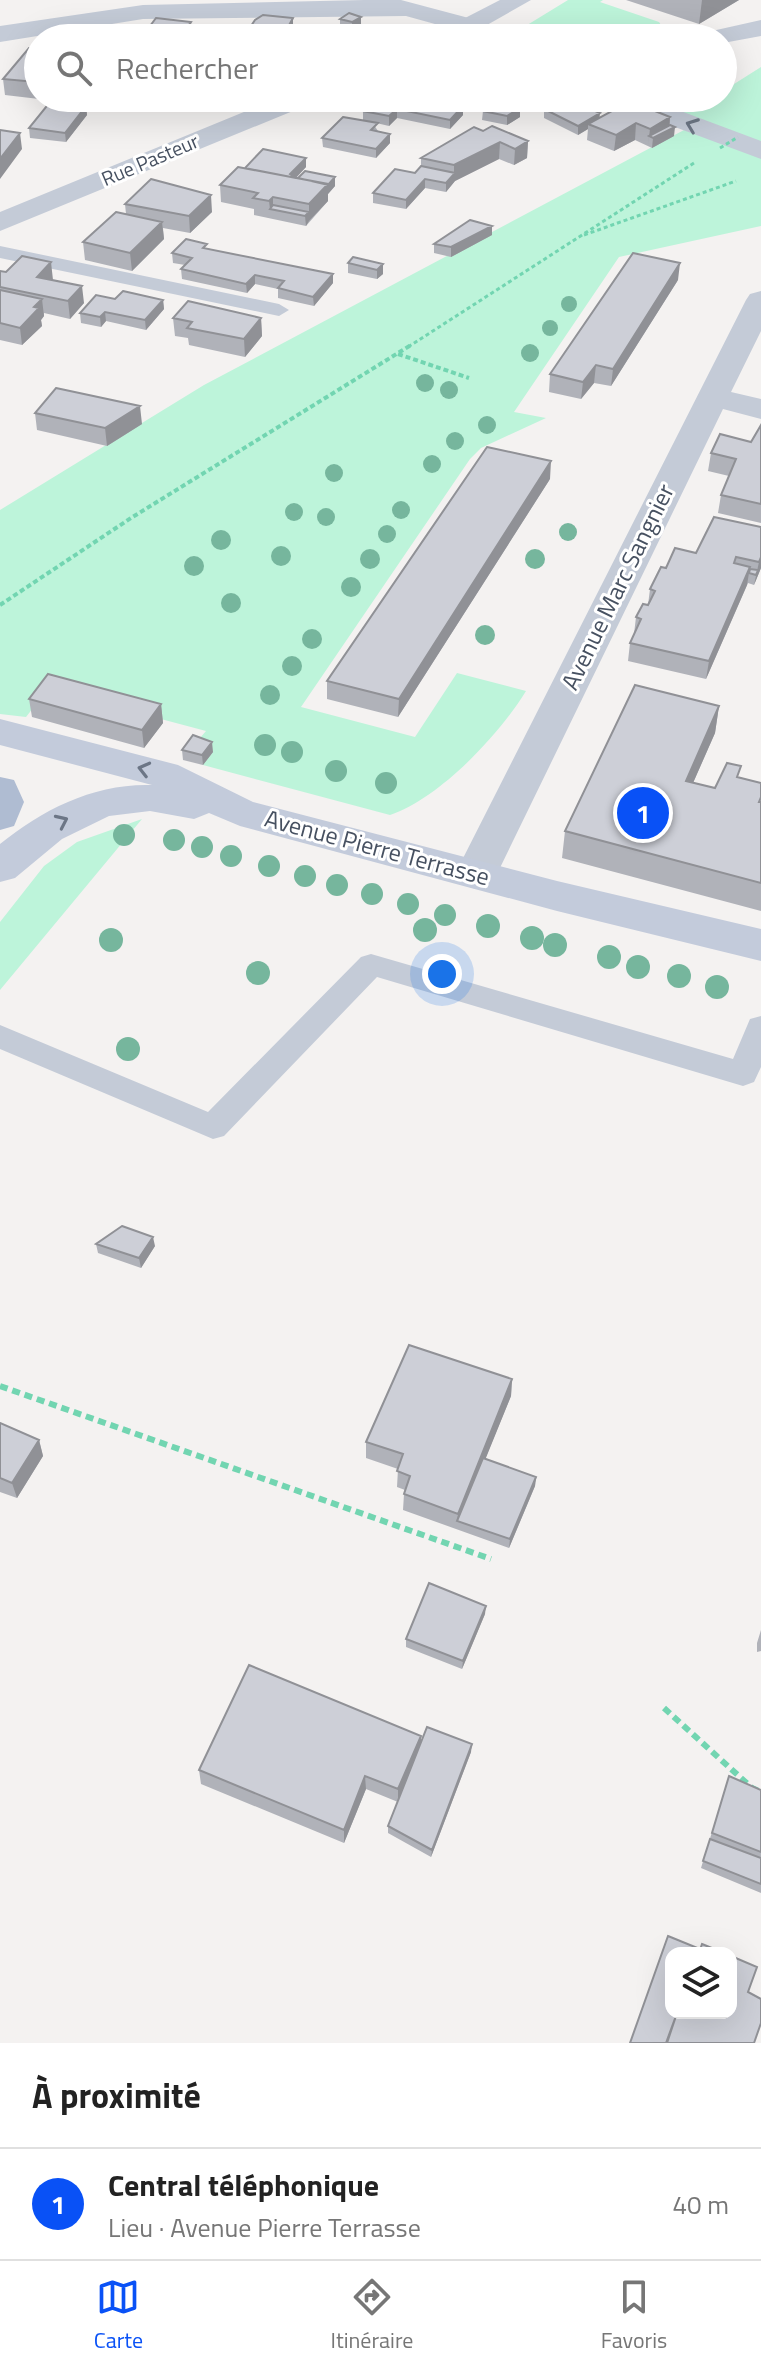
<!DOCTYPE html>
<html lang="fr">
<head>
<meta charset="utf-8">
<style>
	:root { --surface:#fff; --page:#f2f2f2; --text:#222; --muted:#767676; --line:#e0e0e0; --accent:#0951f6 }
	body { margin:0; font-family:"Titillium Web",sans-serif; background:var(--page); color:var(--text) }
	.controls { position:absolute; right:24px; bottom:24px; display:grid; overflow:hidden; border-radius:16px; box-shadow:0 8px 32px #0002 }
	.controls button { width:72px; height:72px; display:grid; place-items:center; padding:0; border:0; border-bottom:2px solid var(--line); background:var(--surface); color:var(--text); font:40px sans-serif }
	.you { position:absolute; left:442px; top:974px; width:28px; height:28px; margin:-20px; border:6px solid #fff; border-radius:50%; background:#1a73e8; box-shadow:0 0 0 12px #1a73e833 }
	.badge { display:grid; place-items:center; width:52px; height:52px; border-radius:50%; background:var(--accent); color:#fff; font-size:26px; font-weight:700 }
	.pin { position:absolute; translate:-50% -50%; border:4px solid #fff; box-shadow:0 2px 8px #0006 }
	.list { margin:0; padding:0; list-style:none }
	h2 { display:flex; justify-content:space-between; align-items:center; height:104px; margin:0; padding:0 32px; font-size:34px }
	h2 small { font-size:26px; font-weight:400; color:var(--muted) }
	.list li { display:grid; grid-template-columns:52px 1fr auto; gap:24px; align-items:center; box-sizing:border-box; height:112px; padding:0 32px; border-top:2px solid var(--line) }
	.list b { display:block; font-size:30px; white-space:nowrap }
	.list p { margin:0; font-size:26px; white-space:nowrap; color:var(--muted) }
	.list em { font-size:26px; font-style:normal; color:var(--muted) }
	.icon { flex:none; width:44px; height:44px; fill:none; stroke:currentColor; stroke-width:2; stroke-linecap:round; stroke-linejoin:round }
	.map { position:relative; flex:none; width:761px; height:2043px; overflow:hidden }
	.search { position:absolute; background:var(--surface); box-shadow:0 8px 32px #0002; left:24px; right:24px; top:24px; height:88px; display:flex; align-items:center; gap:20px; box-sizing:border-box; padding:0 28px; border-radius:44px; color:var(--muted); font-size:30px }
	.sheet { height:216px; background:var(--surface) }
	nav { display:flex; justify-content:space-around; align-items:center; box-sizing:border-box; height:112px; border-top:2px solid var(--line); background:var(--surface); font-size:22px; color:var(--muted) }
	nav a { display:grid; justify-items:center; gap:4px }
	nav .on { color:var(--accent) }
	.map>svg:first-child { display:block }
</style>
</head>
<body>
<div class="map">
<svg width="761" height="2043" viewBox="0 0 761 2043">
	<rect width="100%" height="100%" fill="#f4f2f1"/>
	<!-- green -->
	<path fill="#bdf4da" d="M568,0H603L600,2L659,22L663,28L628,38H506Z
		M761,67V147L634,98H663L695,108L712,98H723V91Z
		M684,130L761,157V226L619,257L514,412L546,418L481,448L470,459L301,707L415,737L457,673L526,691C499,735 440,798 390,815L203,765L212,752L194,745L206,731L48,689L26,717L0,714V510L204,385Z
		M142,819L0,990V922L44,866L77,842Z"/>
	<g fill="none" stroke-linecap="round" stroke-linejoin="round">
		<!-- path-far2 -->
		<path stroke="#72d5b1" stroke-width="3" stroke-dasharray="4 3" stroke-linecap="butt" d="M584,235L736,181
			M408,347L694,163"/>
		<!-- path-far1 -->
		<path stroke="#72d5b1" stroke-width="4" stroke-dasharray="5 3" stroke-linecap="butt" d="M398,354L469,378
			M0,605L131,518L411,345"/>
		<!-- path -->
		<path stroke="#72d5b1" stroke-width="6" stroke-dasharray="8 5" stroke-linecap="butt" d="M0,1386L491,1559
			M664,1708L752,1788L761,1792"/>
		<!-- service -->
		<path fill="#c4cbd7" fill-rule="evenodd" d="M0,246L279,304L289,310L279,316L0,258Z
			M371,954L733,1059L750,1019L761,1016V1067L754,1082L743,1086L377,977L224,1136L213,1139L0,1049V1025L208,1112L361,957Z"/>
		<!-- minor -->
		<path fill="#c4cbd7" fill-rule="evenodd" d="M364,0H401L480,21L484,26L471,34L406,16L143,19L0,42V26L143,5Z
			M761,20V36L723,43V38H699L703,33Z
			M609,98H646L761,141V159L613,104Z
			M761,291V331L731,392L761,399V419L723,409L497,874L491,884L476,889L461,884L455,874L746,300L750,294Z"/>
		<!-- tertiary -->
		<path fill="#c4cbd7" fill-rule="evenodd" d="M500,0H531L464,38H432L436,33Z
			M278,98H314L310,104L0,231V212Z"/>
		<!-- secondary -->
		<path fill="#c3cbdb" fill-rule="evenodd" d="M0,719L178,765L253,802L557,881L761,929V961L557,911L240,826L209,813L194,819L150,811L109,816L62,839L15,878L0,882V844C43,809 95,783 152,785L0,745Z"/>
		<!-- primary -->
		<path fill="#afbcd2" fill-rule="evenodd" d="M0,777L14,780L24,802L14,826L0,830Z"/>
		<!-- path-bridge -->
		<path stroke="#72d5b1" stroke-width="3" stroke-dasharray="4 3" stroke-linecap="butt" d="M720,148L738,137"/>
	</g>
	<!-- trees -->
	<g fill="#76b69d">
		<circle cx="569" cy="304" r="8"/>
		<circle cx="550" cy="328" r="8"/>
		<circle cx="530" cy="353" r="9"/>
		<circle cx="425" cy="383" r="9"/>
		<circle cx="449" cy="390" r="9"/>
		<circle cx="487" cy="425" r="9"/>
		<circle cx="455" cy="441" r="9"/>
		<circle cx="432" cy="464" r="9"/>
		<circle cx="334" cy="473" r="9"/>
		<circle cx="401" cy="510" r="9"/>
		<circle cx="294" cy="512" r="9"/>
		<circle cx="326" cy="517" r="9"/>
		<circle cx="568" cy="532" r="9"/>
		<circle cx="387" cy="534" r="9"/>
		<circle cx="221" cy="540" r="10"/>
		<circle cx="281" cy="556" r="10"/>
		<circle cx="370" cy="559" r="10"/>
		<circle cx="535" cy="559" r="10"/>
		<circle cx="194" cy="566" r="10"/>
		<circle cx="351" cy="587" r="10"/>
		<circle cx="231" cy="603" r="10"/>
		<circle cx="485" cy="635" r="10"/>
		<circle cx="312" cy="639" r="10"/>
		<circle cx="292" cy="666" r="10"/>
		<circle cx="270" cy="695" r="10"/>
		<circle cx="265" cy="745" r="11"/>
		<circle cx="292" cy="752" r="11"/>
		<circle cx="336" cy="771" r="11"/>
		<circle cx="386" cy="783" r="11"/>
		<circle cx="124" cy="835" r="11"/>
		<circle cx="174" cy="840" r="11"/>
		<circle cx="202" cy="847" r="11"/>
		<circle cx="231" cy="856" r="11"/>
		<circle cx="269" cy="866" r="11"/>
		<circle cx="305" cy="876" r="11"/>
		<circle cx="337" cy="885" r="11"/>
		<circle cx="372" cy="894" r="11"/>
		<circle cx="408" cy="904" r="11"/>
		<circle cx="445" cy="915" r="11"/>
		<circle cx="488" cy="926" r="12"/>
		<circle cx="425" cy="930" r="12"/>
		<circle cx="532" cy="938" r="12"/>
		<circle cx="111" cy="940" r="12"/>
		<circle cx="555" cy="945" r="12"/>
		<circle cx="609" cy="957" r="12"/>
		<circle cx="638" cy="967" r="12"/>
		<circle cx="258" cy="973" r="12"/>
		<circle cx="679" cy="976" r="12"/>
		<circle cx="717" cy="987" r="12"/>
		<circle cx="128" cy="1049" r="12"/>
	</g>
	<!-- wall -->
	<path fill="#b0b2b9" d="M626,0H739L699,24Z
		M361,17V26L352,31L340,27V19Z
		M38,48V98H39V99L5,95L3,79Z
		M123,98H165L160,105L123,101Z
		M521,98H604V107L596,112L600,118L670,117V125L674,136L652,148L635,140L614,151L587,140L588,129L578,135L544,118V109H545L542,107V104L532,110L522,107L523,99Z
		M86,106L87,115L66,142L30,138L29,128Z
		M383,108L463,115L450,129L397,118L389,126L372,122L378,131L390,134V143L376,158L323,147L322,138L363,120V111Z
		M483,111L520,117L507,125L482,120Z
		M483,131L528,141L527,158L514,165L499,159L455,181L446,192L425,188L406,209L373,203V193L415,173L421,166V158Z
		M306,158V167L296,178L335,186L328,194V201L306,226L254,215V209L221,202L220,185L245,168Z
		M125,204L212,212L190,233L163,228L164,239L132,271L85,260L83,242L126,214Z
		M492,235L451,257L434,253V244Z
		M207,248L333,283L314,306L278,298V289L255,284L247,293L182,279L181,269L185,265L173,263L172,253Z
		M348,263L383,264V274L377,279L348,273Z
		M0,271L53,280L84,303L70,319L44,313V316L41,320L42,326L22,345L0,340Z
		M678,280L611,386L594,383L581,399L549,392L550,374Z
		M115,299L163,300L164,309L146,330L106,321L101,327L81,323L80,313Z
		M173,318H261L262,336L245,357L189,345L188,338L175,336Z
		M35,413L142,424L107,446L37,430Z
		M761,425V523L718,513L721,495L729,476L708,471L711,453L751,442Z
		M550,479L398,717L327,699V681Z
		M761,527V568L754,585L748,583L706,679L628,661L630,643L634,634L636,617L648,605L650,589L666,568L696,553Z
		M29,699L161,704L163,723L144,748L32,717Z
		M719,706L715,733L693,783L715,788L739,777L761,783V911L562,858L565,831Z
		M182,750L213,752L203,765L183,760Z
		M96,1244L155,1246L141,1268L98,1253Z
		M512,1379L511,1396L485,1459L536,1477L535,1486L509,1548L403,1510L404,1494L405,1490L397,1487L398,1469L366,1458V1442Z
		M0,1423L39,1440L43,1456L17,1498L0,1492Z
		M485,1614L462,1669L406,1647V1639Z
		M761,1630V1651L757,1652V1643Z
		M421,1743L471,1752L431,1857L388,1833V1826L398,1802L366,1789L344,1843L201,1784L199,1770Z
		M729,1776L761,1790V1893L701,1868Z"/>
	<!-- shaded-wall -->
	<path fill="#909196" d="M702,0H739L699,24Z
		M361,17V26L352,31V22Z
		M293,18V27L287,38H282Z
		M191,22L192,31L186,38H179Z
		M538,98H553H542V104L532,110V101Z
		M604,98V107L587,117L588,108Z
		M86,106L87,115L66,142L65,133Z
		M463,106V115L450,129V120Z
		M520,108V117L507,125V116Z
		M397,109V118L389,126V116Z
		M600,113L599,122L588,124V129L578,135V126Z
		M670,117L669,130L675,127L674,136L652,148L653,138L649,136L648,145L650,129Z
		M636,123L635,140L614,151L616,135Z
		M20,133L22,149L0,179V159Z
		M390,134V143L376,158V149Z
		M528,141L527,158L514,165L515,149Z
		M500,142L499,159L455,181L446,192V183L454,174V165Z
		M306,158V167L290,184V174Z
		M335,177V186L328,194V201L309,221V204Z
		M425,179V188L406,209V200Z
		M211,195L212,212L190,233L189,216Z
		M273,197V210L270,209L269,201Z
		M309,212V221L306,226L305,216Z
		M162,222L164,239L132,271L130,253Z
		M492,226V235L451,257V247Z
		M51,262L53,280L37,277Z
		M680,263L678,280L611,386L613,369Z
		M383,264V274L377,279V270Z
		M333,274V283L314,306L313,297Z
		M255,275V284L247,293L246,284Z
		M82,286L84,303L70,319L68,301Z
		M42,299L44,316L41,320L42,326L22,345L20,328L34,307Z
		M163,300L164,309L146,330L145,320Z
		M105,312L106,321L101,327L100,317Z
		M261,318L262,336L245,357L244,339Z
		M596,365L594,383L581,399L583,382Z
		M140,406L142,424L107,446L105,428Z
		M551,461L550,479L398,717L399,699Z
		M761,557V568L754,585L759,562Z
		M750,567L747,585L706,679L709,661Z
		M161,704L163,723L144,748L142,730Z
		M719,706L715,733L682,808L686,781Z
		M212,742L213,752L203,765L202,755Z
		M153,1237L155,1246L141,1268L139,1258Z
		M512,1379L511,1396L460,1522L457,1521L458,1514Z
		M39,1440L43,1456L17,1498L12,1483Z
		M536,1477L535,1486L509,1548L510,1539Z
		M486,1606L485,1614L462,1669L463,1661Z
		M421,1736V1750L398,1802V1789Z
		M472,1744L471,1752L431,1857L432,1850Z
		M365,1776L366,1789L344,1843V1830Z"/>
	<!-- building -->
	<path fill="#cdcfd7" stroke="#909196" stroke-width="2" d="M349,13L361,17L352,22L340,19Z
		M263,15L293,18L282,38H243L255,20Z
		M156,18L191,22L179,38H141Z
		M29,48H38V81L36,82L3,79Z
		M392,98H422L463,106L450,120L397,109L389,116L363,111L369,105L383,108Z
		M524,98H538L532,101Z
		M542,98H604L588,108L600,113L578,126L544,109L555,103Z
		M630,101L670,117L650,129L636,123L616,135L588,124Z
		M50,102L86,106L65,133L29,128Z
		M490,103L520,108L507,116L483,111Z
		M343,117L378,123L371,130L390,134L376,149L322,138Z
		M670,125L675,127L653,138L649,136Z
		M492,126L528,141L515,149L500,142L454,165L421,158L474,127L483,131Z
		M0,130L20,133L0,159Z
		M263,149L306,158L290,174L296,178L245,168Z
		M421,166L455,173L446,183L425,179L406,200L373,193L395,169L415,173Z
		M238,167L328,184L309,204L273,197L269,201L253,198L258,193L220,185Z
		M305,171L335,177L328,185L298,178Z
		M151,179L211,195L189,216L125,204Z
		M273,205L309,212L305,216L270,209Z
		M116,212L162,222L130,253L83,242Z
		M470,220L492,226L451,247L434,244Z
		M186,239L207,244L203,248L333,274L313,297L278,288L284,281L255,275L246,284L181,269L192,258L172,253Z
		M633,253L680,263L613,369L596,365L583,382L550,374Z
		M22,256L51,262L37,277L82,286L68,301L0,287V271L6,272Z
		M353,257L383,264L377,270L348,263Z
		M0,290L42,299L34,307L39,308L20,328L0,323Z
		M123,291L163,300L145,320L105,312L100,317L80,313L96,295L115,299Z
		M188,301L261,318L244,339L187,328L192,322L173,318Z
		M56,388L140,406L105,428L35,413Z
		M761,425V504L721,495L736,459L711,453L720,434L751,442Z
		M487,447L551,461L399,699L327,681Z
		M714,517L761,527V557L759,562L736,557L734,563L750,567L709,661L630,643L641,619L636,617L643,604L648,605L655,591L650,589L661,567L666,568L675,548L696,553Z
		M750,569L758,570L756,575L749,573Z
		M48,674L161,704L142,730L29,699Z
		M635,685L719,706L686,781L715,788L727,763L741,766L737,777L761,783V797L759,802H761V883L565,831Z
		M193,735L212,742L202,755L182,750Z
		M122,1226L153,1237L139,1258L96,1244Z
		M409,1345L512,1379L458,1514L404,1494L410,1476L397,1471L403,1454L366,1442Z
		M0,1423L39,1440L12,1483L0,1478Z
		M483,1458L536,1477L510,1539L457,1521Z
		M429,1583L486,1606L463,1661L406,1639Z
		M249,1665L421,1736L398,1789L365,1776L344,1830L199,1770Z
		M427,1727L472,1744L432,1850L388,1826Z
		M729,1776L761,1790V1852L712,1833Z
		M710,1839L761,1858V1884L703,1861Z
		M668,1936L700,1949L698,1953H671V2013H677L666,2043H630Z
		M702,1944L724,1953H699Z
		M731,1956L757,1967L748,1992L761,1999V2023L754,2043H667L677,2013H731Z"/>
	<!-- one-way arrows -->
	<defs><path id="oneway-chevron" d="M-2-3.5L2.5 0L-2 3.5" fill="none" stroke-width="1.6" stroke-linecap="round" stroke-linejoin="round" transform="scale(2)"/></defs>
	<use stroke="#6c7684" href="#oneway-chevron" transform="translate(692 125) rotate(-159)"/>
	<g stroke="#6c7686">
		<use href="#oneway-chevron" transform="translate(144 769) rotate(-166)"/>
		<use href="#oneway-chevron" transform="translate(62 821) rotate(-25)"/>
	</g>
	<g text-anchor="middle" stroke-width="6" stroke-linejoin="round" paint-order="stroke">
		<!-- far-street labels -->
		<g font-size="20" fill="#475161" stroke="#fff">
			<text transform="translate(150 160) rotate(-23)" y="7">Rue Pasteur</text>
		</g>
		<!-- street labels -->
		<g font-size="24" fill="#475161" stroke="#fff">
			<text transform="translate(618 587) rotate(-64)" y="8">Avenue Marc Sangnier</text>
			<text transform="translate(377 848) rotate(15)" y="8">Avenue Pierre Terrasse</text>
		</g>
	</g>
</svg>
<div class="controls">
<button><svg class="icon" aria-label="layers" viewBox="0 0 24 24"><path d="M12 4l9 5-9 5-9-5zM3 14l9 5 9-5"/></svg></button>
</div>
<div class="you"></div>
<div class="pin badge" style="left:643px;top:813px">1</div>
<div class="search"><svg class="icon" aria-label="search" viewBox="0 0 24 24"><circle cx="10" cy="10" r="6"/><path d="M15 15l6 6"/></svg>Rechercher</div>
</div>
<section class="sheet">
<h2>À proximité<small></small></h2>
<ul class="list">
<li><span class="badge">1</span><div><b>Central téléphonique</b><p>Lieu · Avenue Pierre Terrasse</p></div><em>40 m</em></li>
</ul>
</section>
<nav>
<a class="on"><svg class="icon" aria-label="map" viewBox="0 0 24 24"><path d="M3 6l6-2 6 2 6-2v14l-6 2-6-2-6 2zM9 4v14M15 6v14"/></svg>Carte</a>
<a><svg class="icon" aria-label="directions" viewBox="0 0 24 24"><path d="M12 3l9 9-9 9-9-9zM9 14v-3h6M13 9l2 2-2 2"/></svg>Itinéraire</a>
<a><svg class="icon" aria-label="saved" viewBox="0 0 24 24"><path d="M7 4h10v16l-5-4-5 4z"/></svg>Favoris</a>
</nav>
</body>
</html>
